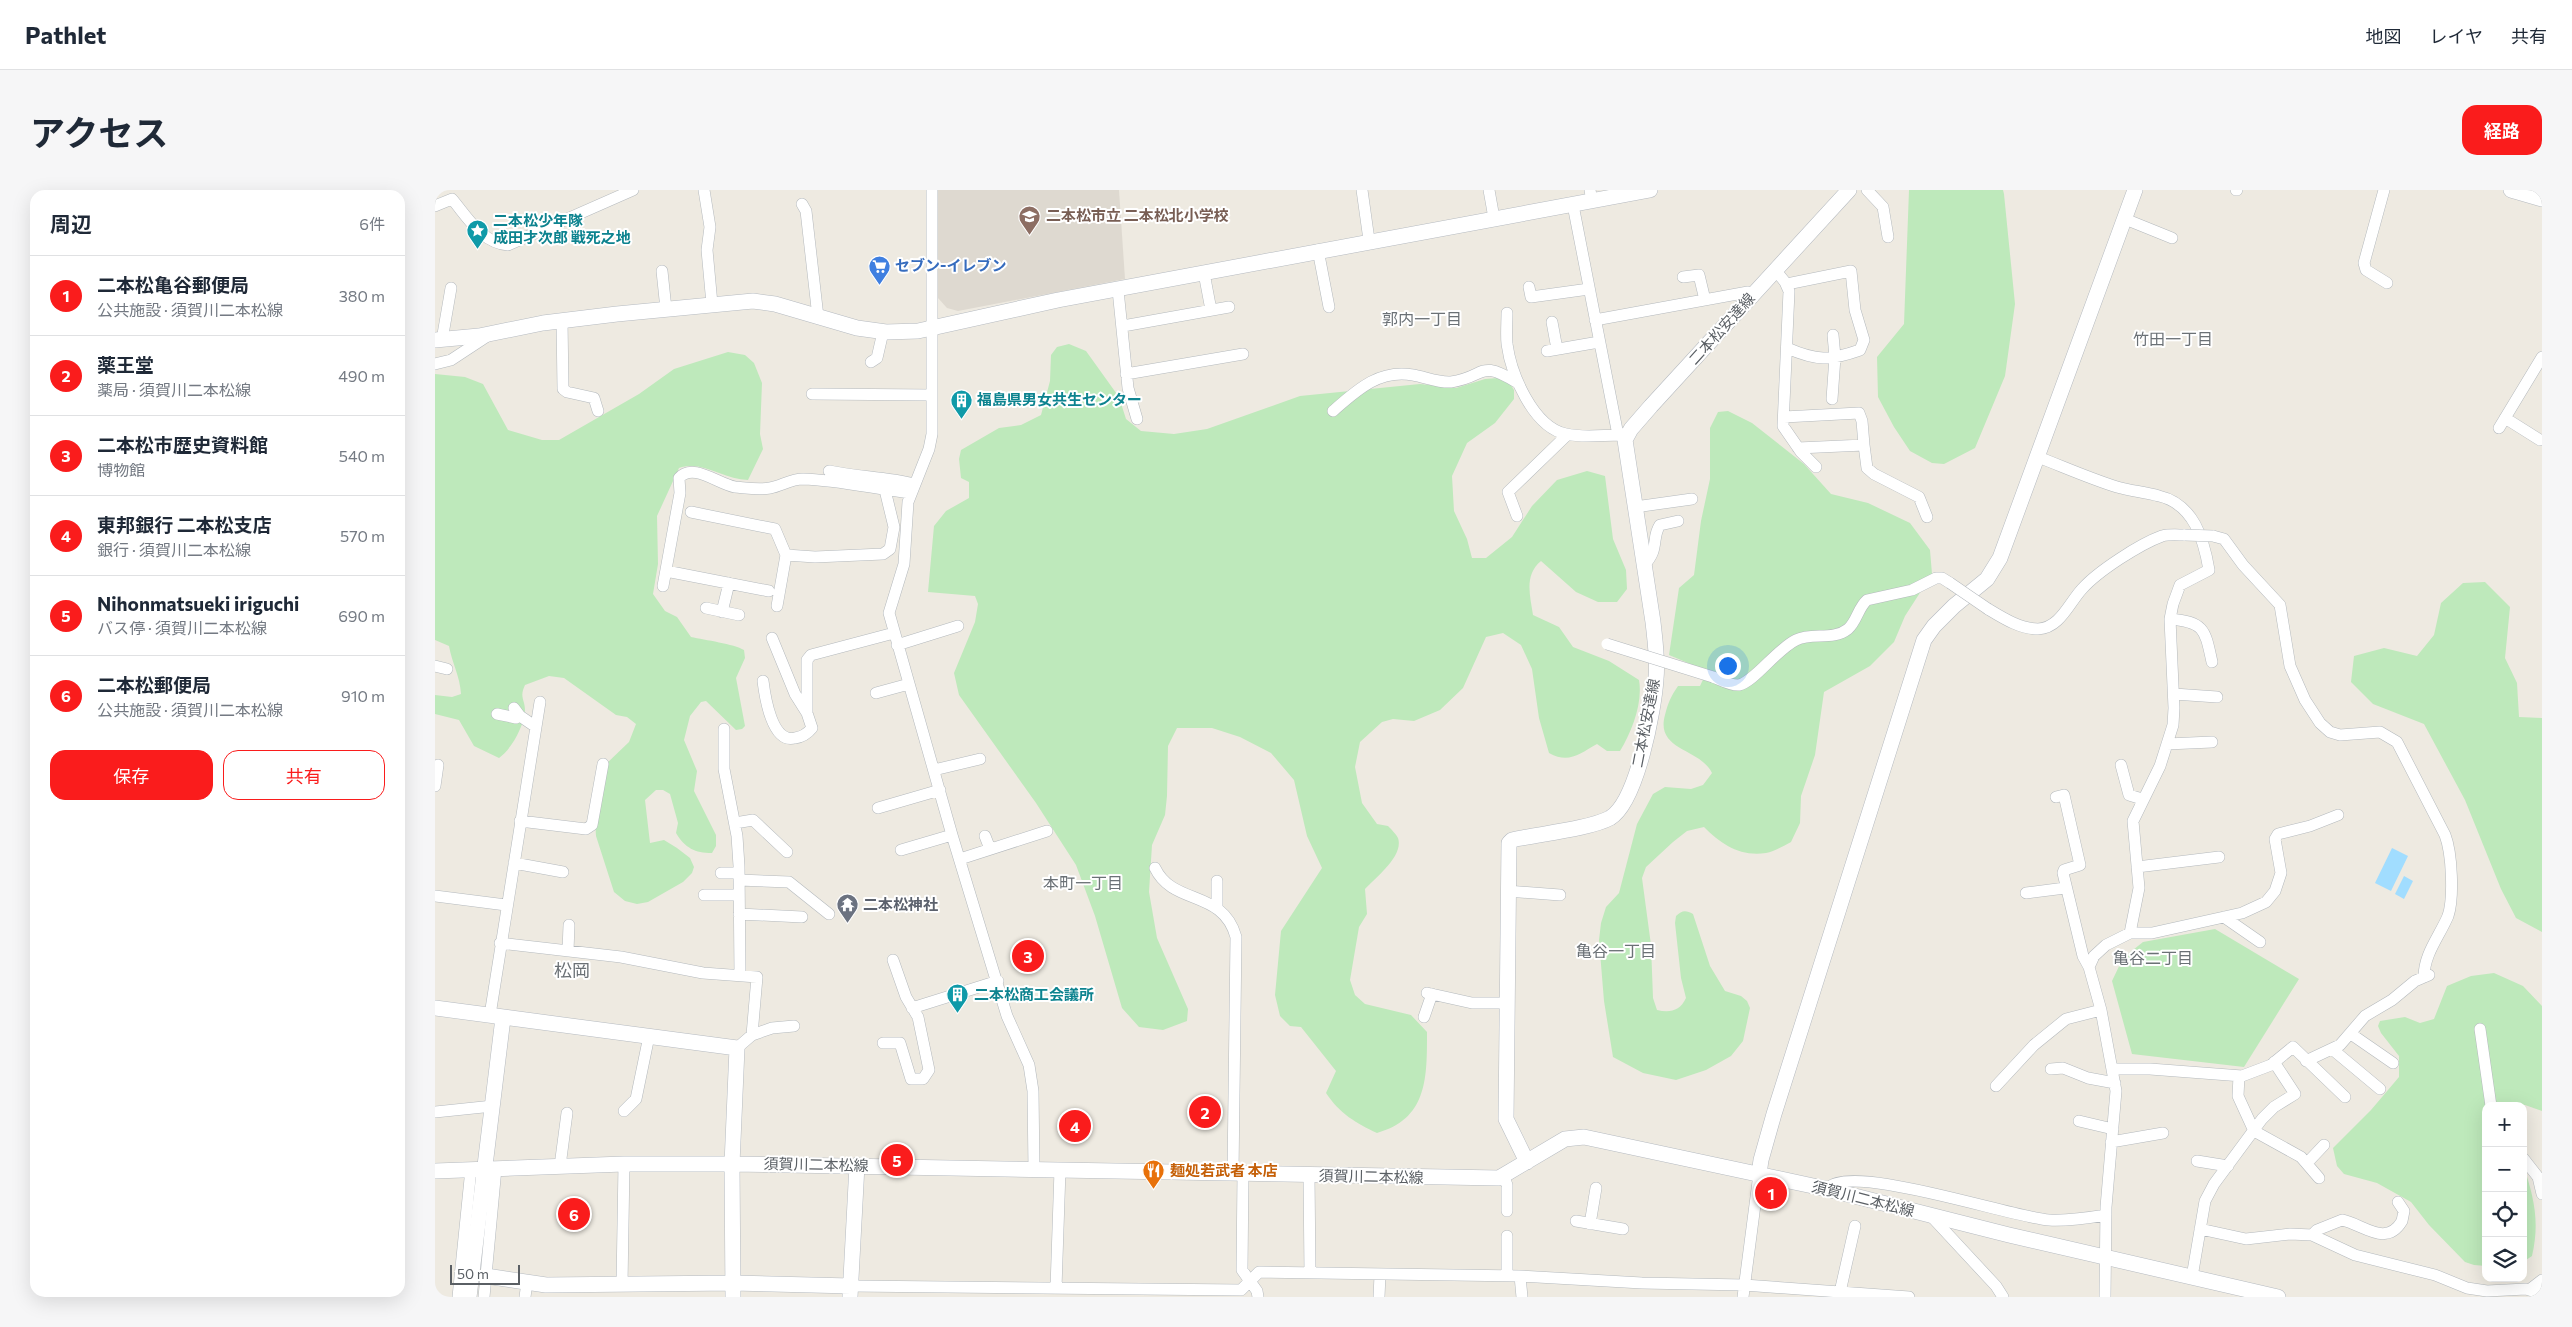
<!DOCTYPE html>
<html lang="ja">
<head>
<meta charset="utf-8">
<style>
	:root { --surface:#fff; --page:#f6f6f7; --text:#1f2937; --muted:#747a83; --line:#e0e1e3; --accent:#fa1c1c }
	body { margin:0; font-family:Commissioner,"Noto Sans JP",sans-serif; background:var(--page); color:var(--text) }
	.controls { position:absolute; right:15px; bottom:15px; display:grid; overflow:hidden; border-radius:10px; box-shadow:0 5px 20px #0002 }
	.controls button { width:45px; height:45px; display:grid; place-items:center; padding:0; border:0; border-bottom:1px solid var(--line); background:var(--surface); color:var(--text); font:25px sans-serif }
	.scale { position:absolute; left:15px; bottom:12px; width:70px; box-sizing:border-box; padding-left:5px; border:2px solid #5a5f64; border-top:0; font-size:14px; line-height:18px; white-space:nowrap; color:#5a5f64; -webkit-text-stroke:4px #fff; paint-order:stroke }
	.you { position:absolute; left:1292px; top:475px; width:18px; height:18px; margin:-12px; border:4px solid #fff; border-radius:50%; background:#1a73e8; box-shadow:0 0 0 8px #1a73e833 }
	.badge { display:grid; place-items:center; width:32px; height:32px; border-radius:50%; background:var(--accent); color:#fff; font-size:16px; font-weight:700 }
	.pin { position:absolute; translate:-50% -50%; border:2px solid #fff; box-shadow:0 1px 5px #0006 }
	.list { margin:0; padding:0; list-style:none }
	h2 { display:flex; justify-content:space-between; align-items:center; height:65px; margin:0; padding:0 20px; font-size:21px }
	h2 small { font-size:16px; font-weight:400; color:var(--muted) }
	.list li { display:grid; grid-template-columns:32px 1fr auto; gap:15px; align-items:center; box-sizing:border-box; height:80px; padding:0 20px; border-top:1px solid var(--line) }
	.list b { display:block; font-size:19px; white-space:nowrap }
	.list p { margin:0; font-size:16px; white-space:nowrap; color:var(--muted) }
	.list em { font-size:16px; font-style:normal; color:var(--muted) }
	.actions { display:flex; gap:10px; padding:15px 20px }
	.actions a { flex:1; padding:11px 0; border:1px solid var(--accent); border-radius:15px; text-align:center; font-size:18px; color:var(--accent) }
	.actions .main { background:var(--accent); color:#fff }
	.icon { flex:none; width:28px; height:28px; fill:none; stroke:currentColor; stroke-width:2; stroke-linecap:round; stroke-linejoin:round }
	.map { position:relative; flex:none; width:2107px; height:1107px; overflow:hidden; border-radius:15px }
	header { display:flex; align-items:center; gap:30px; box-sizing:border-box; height:70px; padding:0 25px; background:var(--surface); border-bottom:1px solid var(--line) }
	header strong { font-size:24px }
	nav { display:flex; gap:28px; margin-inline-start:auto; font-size:18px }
	.intro { display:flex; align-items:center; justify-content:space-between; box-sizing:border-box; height:120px; padding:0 30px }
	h1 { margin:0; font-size:35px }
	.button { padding:12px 22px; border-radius:15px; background:var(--accent); color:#fff; font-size:18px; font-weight:700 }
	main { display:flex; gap:30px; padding:0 30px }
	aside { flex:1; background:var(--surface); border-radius:15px; box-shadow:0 5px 20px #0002 }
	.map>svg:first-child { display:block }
</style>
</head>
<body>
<header>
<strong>Pathlet</strong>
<nav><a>地図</a><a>レイヤ</a><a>共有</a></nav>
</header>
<div class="intro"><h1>アクセス</h1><a class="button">経路</a></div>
<main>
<aside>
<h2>周辺<small>6件</small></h2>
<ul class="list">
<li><span class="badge">1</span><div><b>二本松亀谷郵便局</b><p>公共施設 · 須賀川二本松線</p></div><em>380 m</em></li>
<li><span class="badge">2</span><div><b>薬王堂</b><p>薬局 · 須賀川二本松線</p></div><em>490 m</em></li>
<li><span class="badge">3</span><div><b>二本松市歴史資料館</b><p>博物館</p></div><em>540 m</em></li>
<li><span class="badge">4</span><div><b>東邦銀行 二本松支店</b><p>銀行 · 須賀川二本松線</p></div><em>570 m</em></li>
<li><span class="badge">5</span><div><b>Nihonmatsueki iriguchi</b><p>バス停 · 須賀川二本松線</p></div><em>690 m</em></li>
<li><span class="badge">6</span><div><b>二本松郵便局</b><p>公共施設 · 須賀川二本松線</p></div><em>910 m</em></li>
</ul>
<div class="actions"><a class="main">保存</a><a>共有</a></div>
</aside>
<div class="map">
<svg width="2107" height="1107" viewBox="0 0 2107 1107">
	<rect width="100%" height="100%" fill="#eeeae1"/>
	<!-- education -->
	<path fill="#ded9d0" d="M502,0H684L690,89L523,121L512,118L503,108Z"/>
	<!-- green -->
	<path fill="#bee9bb" d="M1474,0H1568L1569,4L1580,114L1570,186L1540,258L1509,274L1497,273L1475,261L1459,237L1443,207L1442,167L1469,134Z
		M634,154L651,161L684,207L691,229L706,241L739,244L772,239L865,206L985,194L1021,198L1050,189L1063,188L1074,192L1079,200V209L1060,233L1032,253L1017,286L1019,321L1032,349L1037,368H1051L1077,347L1097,316L1122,290L1152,281L1170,286L1178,349L1191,380L1192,399L1182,412H1163L1141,402L1106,371C1089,385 1095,405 1098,425L1124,437L1138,457L1174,471L1204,490C1208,513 1197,541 1185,561H1172L1162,554C1144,564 1134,574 1114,563L1104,528L1097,479L1086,455L1068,443L1051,447L1028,498L1005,520L979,531L958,529L947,532L925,552L920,577L927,613L942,634L953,636C956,639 961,644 963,648C969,666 941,687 930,699L932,724L924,737L915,790L920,805L930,814L976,825L992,842C992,887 993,929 942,943C921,933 905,924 891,903L901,881L866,837L855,836L845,826L840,805L846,741L887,678L872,646L859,590L836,563L805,547L777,538H742L733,556L732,606L730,625L717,655L714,702L722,748L753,819L752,831L728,840L704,837L687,818L660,726L641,675L601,613L524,505L519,483L540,432L543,414L540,406L493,402L499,336L511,321L534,308V292L526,288L524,269L526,260L564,238L586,235L606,225L615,191L616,165L622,157Z
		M293,162L310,165L319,173L327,193L325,244L328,259L313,290C289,290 268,270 244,278L222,326L223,374L218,404L230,421L242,427L256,447C270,450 299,454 309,460L310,468L301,488L310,536L307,539L301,540L271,511L266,512L255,526L249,550L262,581L259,601L281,645V656L277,663C260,663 250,658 241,643L243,633L235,604L228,600H221L210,610L215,653L229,650L242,658L255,668L259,677L257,683L248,692L213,712L202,714L190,711L179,702L161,646L160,630L170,575L194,552L201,534L192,527L181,525L129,488L114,486L90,495C84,508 90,509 90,521C89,536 76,560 64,568L39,556L24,530L0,524V505L17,507L26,504C25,486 17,473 14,456L0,450V184L30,187L48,194L73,240L107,250H124L204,204L239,179Z
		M1293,221L1317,233L1369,274L1396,304L1433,313L1475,333L1495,360L1497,384L1470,426L1459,452L1435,476L1389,502L1380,565L1366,606L1365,633L1356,652C1348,656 1339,662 1331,663C1305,667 1286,654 1269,637L1252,641L1238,652L1211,677L1207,688L1216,755L1218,808L1222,820C1235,823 1245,821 1251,808L1246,788L1240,733L1241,726C1247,720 1251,720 1258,724L1275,776L1290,801L1306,806L1312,811L1315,818L1308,851L1296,866L1271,880L1241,890L1208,883L1178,867L1169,811L1164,750L1166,733L1171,717L1184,703L1202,634L1218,604L1230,597L1256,599L1268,595L1277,583C1265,558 1220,561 1230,525C1233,513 1236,506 1243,496H1265L1272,481L1234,465L1244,398L1259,385L1266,331L1275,289V238L1283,222Z
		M2050,392L2075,417L2070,468L2082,493L2084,527L2107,528V742L2081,728L2066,699L2030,610L1989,534L1938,514L1916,492L1919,466L1949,458L1982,466L1999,445L2006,413L2028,393Z
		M1780,739L1864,789L1809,877L1697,864L1677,791L1688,768L1708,752Z
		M2059,783L2088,796L2107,816V921L2090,915L2051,916V1076L2039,1075L2030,1072L1994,1035L1976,1012L1942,993L1909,984L1902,976L1898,958L1936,920L1964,887V866L1946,843L1943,836L1945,831L1970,827L1985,833L1999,829L2012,796L2036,786Z
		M2088,974C2099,1008 2105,1031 2097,1066L2088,1072Z"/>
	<!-- water -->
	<path fill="#a1ddff" d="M1957,658L1973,666L1956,701L1940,693Z
		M1969,686L1978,691L1969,709L1960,704Z"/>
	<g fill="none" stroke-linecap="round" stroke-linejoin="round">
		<defs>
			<path id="street" d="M269,0L275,37L272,60L277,114
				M497,0V244L494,259L473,312L469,374L454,423L517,645L572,826L594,875L598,901L599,980
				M927,0L934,50
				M1054,0L1059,28
				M1155,0L1157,11
				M1432,0L1448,17L1453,47
				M1801,0H1802
				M1949,0L1929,73L1931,80L1952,93
				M367,14L371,21L383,127
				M1138,15L1182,240L1190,250
				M0,16L17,9C33,28 47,53 73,55L198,0
				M1690,29L1737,48
				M883,60L894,117
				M227,81L231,119
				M1341,81L1350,92L1354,101L1348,236L1366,262L1381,277
				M769,83L776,120
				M1248,87L1264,85L1270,110
				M1352,94L1416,81L1420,120L1429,150L1425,160C1394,171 1382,171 1352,158
				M1094,97L1096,107L1154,99
				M683,100L693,198L702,229
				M1072,123C1072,133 1071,144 1072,154C1076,184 1098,237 1131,244C1148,248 1168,245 1185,245
				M127,130L128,199L132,202L159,208L163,221
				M1160,130L1313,102L1319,104
				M1117,132L1122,159
				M688,136L794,117
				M7,150L16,98
				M1112,161L1164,152
				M436,172L442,168L448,142
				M0,174L16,170L54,145
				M691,184L808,164
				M377,204L496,205
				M1397,209L1400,167L1398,145
				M898,221C922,200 944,179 978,185C990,187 1004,193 1016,192C1052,187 1042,168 1083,193
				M1349,227L1424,223L1427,231L1429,255L1363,258
				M2070,228L2105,250
				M2064,238L2107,167
				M1429,255L1432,278L1439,284L1484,307L1492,327
				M1603,267C1629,277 1656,289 1682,297C1696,301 1710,302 1724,306C1759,314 1769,350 1774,380L1745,395L1738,414L1735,429L1739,518L1738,535L1725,576L1698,631L1704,698L1695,743
				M394,281C422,287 451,287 479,294
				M1200,317L1257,309
				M256,322L340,339L351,365
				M1082,326L1073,302L1132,245
				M1778,346L1789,349L1808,375L1845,415L1855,476L1870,510L1885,533L1895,542L1905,545L1945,542L1962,552L2010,645C2017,663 2019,708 2013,726C2004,747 1989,764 1989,787
				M1209,375C1225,359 1216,348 1225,335L1243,331
				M231,381L334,401
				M228,396L245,303L244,288C258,272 283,294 300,297C312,298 324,300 335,298C346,296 356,289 368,289C404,290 440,299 476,303
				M342,416L351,365L380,367L448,364L455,359L459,337L450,300
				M271,418L304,425
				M1553,419C1568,428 1585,439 1603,439C1625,438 1634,413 1647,399C1663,381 1705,354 1727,346C1734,344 1743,345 1750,345
				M287,422L294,393
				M1735,429C1770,432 1770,440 1777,472
				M337,448L360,504L372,523
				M462,455L523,436
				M0,476L12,479
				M1278,487C1286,490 1296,496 1304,495C1319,492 1342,459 1361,450C1377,442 1398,451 1413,439C1422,431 1423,418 1432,410L1477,400L1501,388H1507L1515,393
				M328,491C330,507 337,554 360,548C367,547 373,543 377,538L372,523V470L376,465L459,443
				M441,503L474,494
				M1739,504L1782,507
				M79,518L85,526L101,537
				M62,524L81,528L85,526
				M289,539V579L302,646L304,676L305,785
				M1732,554L1777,552
				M1686,575L1694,605L1707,609
				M499,580L545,569
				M0,596L3,575
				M1621,607L1629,605L1645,675L1629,680L1628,683L1648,766L1654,777
				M443,618L505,600
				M85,631L151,639L157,635L168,574
				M300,633L318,630L352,662
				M550,646L555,659
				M466,660L517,645
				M525,669L612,641
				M79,673L128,682
				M1702,677L1784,667
				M720,678C738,716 788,699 801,747L798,984
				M286,683H304
				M304,690L354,692L394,724
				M1072,701L1125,705
				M1591,703L1630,698
				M269,705H303
				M0,706L71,715
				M782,717V691
				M304,724L367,727
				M1789,727L1825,752
				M65,753L186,767L268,783L322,787L317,845
				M133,761L134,735
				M992,803L1037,813H1073
				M477,818L563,791
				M55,825L105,512
				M989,827L997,804
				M2045,839L2056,916
				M1916,844L1958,873
				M448,853H465L476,889H488L494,880L483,827L471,807L458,770
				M302,858L317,845L337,838L359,836
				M1897,859L1945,899
				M1871,871L1905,855L1930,826L1957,810L1980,791L1994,785
				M1616,879L1628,878L1653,888L1680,893
				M1678,879H1715L1807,886L1836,875L1858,857L1910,907
				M1804,886L1803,906L1819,941L1866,967L1884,988
				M1561,896L1599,855L1631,829L1666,820
				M189,921L201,909L214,846
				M0,922L58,916
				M1644,931L1678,939
				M1676,952L1728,943
				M2088,968L2103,987L2107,1004
				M1762,971L1793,976
				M1872,973L1889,955
				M125,976L132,923
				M808,984L807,1080L822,1101L823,1107
				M874,985L875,1083
				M1069,987L1072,995V1021
				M1392,999C1412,971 1579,1028 1614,1030C1632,1031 1653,1028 1671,1025
				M1496,1026L1561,1096L1568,1107
				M1141,1031L1188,1039
				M1155,1034L1161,998
				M1765,1039L1811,1049L1855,1044L1877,1045L1920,1065L2000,1085L2032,1098L2052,1101L2091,1099L2107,1104
				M1877,1045L1882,1040L1907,1030C1928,1034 1951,1058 1967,1031L1969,1021L1963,1012
				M1072,1086V1046
				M1085,1086L1087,1107
				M1757,1087L1770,1011L1779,994L1827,929L1839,917L1860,904L1839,872
				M187,1095L189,974
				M416,1096L806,1100L824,1082L1085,1086L1207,1093L1309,1095L1474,1107
				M621,1098L625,980
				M2094,1100L2107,1090
				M1405,1102L1420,1036
				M23,1107L36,979
				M49,1107L61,978
				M90,1107L92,1092
				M944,1107L945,1085
				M1308,1107L1324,984
				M1670,1107L1671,1017L1681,901L1666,820L1654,777L1659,766L1671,755L1695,743H1717L1807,723L1831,712L1840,701L1846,683L1840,649L1843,644L1875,636L1903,625"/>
			<path id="secondary" d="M2076,0L2107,9
				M0,150L44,146L108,133L182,124L318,111L340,114L422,138L451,142L483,141L623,110L1215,0
				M0,818L302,858L297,974L298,1107
				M1092,972L1071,929L1074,653L1077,650C1103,644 1154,639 1175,628C1202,612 1219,520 1221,489C1223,470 1220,451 1218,432L1190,250L1196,239L1216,216L1414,0
				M0,981L189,974H297L1064,988L1130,949L1149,947L1392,999L1574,1045L1843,1107
				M1324,984L1326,970L1339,924L1489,450L1499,436L1519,416L1552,389L1565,368L1700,0
				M51,1086L111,1095L298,1093L416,1096
				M34,1107L68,828
				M415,1107L422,975"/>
		</defs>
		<!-- street casing -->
		<use href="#street" stroke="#b4b9bd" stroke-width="12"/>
		<!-- secondary casing -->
		<use href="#secondary" stroke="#b5bac0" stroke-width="16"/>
		<!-- street -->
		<use href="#street" stroke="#fff" stroke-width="11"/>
		<!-- secondary -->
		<use href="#secondary" stroke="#fff" stroke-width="15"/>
		<defs>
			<path id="street-bridge" d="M1750,345L1778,346
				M1515,393L1553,419
				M1172,454L1278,487"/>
		</defs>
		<!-- street-bridge casing -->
		<use href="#street-bridge" stroke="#b4b9bd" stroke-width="12" stroke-linecap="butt"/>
		<!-- street-bridge -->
		<use href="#street-bridge" stroke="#fff" stroke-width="11"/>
	</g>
	<!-- icons -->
	<defs>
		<symbol id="school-pin" viewBox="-11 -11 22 30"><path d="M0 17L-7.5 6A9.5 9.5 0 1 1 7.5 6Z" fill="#8d6e63" stroke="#fff"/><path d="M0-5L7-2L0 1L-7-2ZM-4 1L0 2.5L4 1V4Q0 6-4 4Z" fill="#fff"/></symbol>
		<symbol id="sight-pin" viewBox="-11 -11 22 30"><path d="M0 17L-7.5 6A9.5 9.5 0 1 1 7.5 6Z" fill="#0f9aa8" stroke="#fff"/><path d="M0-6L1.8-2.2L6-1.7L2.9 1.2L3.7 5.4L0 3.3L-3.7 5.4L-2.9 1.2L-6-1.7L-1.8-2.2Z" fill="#fff"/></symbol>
		<symbol id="supermarket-pin" viewBox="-11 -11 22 30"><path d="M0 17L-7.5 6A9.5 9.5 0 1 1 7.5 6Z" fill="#3f7fe0" stroke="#fff"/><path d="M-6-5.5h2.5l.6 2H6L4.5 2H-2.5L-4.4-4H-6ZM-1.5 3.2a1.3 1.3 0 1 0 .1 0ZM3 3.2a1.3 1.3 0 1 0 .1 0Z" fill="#fff"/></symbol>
		<symbol id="building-pin" viewBox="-11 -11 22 30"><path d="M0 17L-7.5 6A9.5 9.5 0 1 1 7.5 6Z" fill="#0f9aa8" stroke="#fff"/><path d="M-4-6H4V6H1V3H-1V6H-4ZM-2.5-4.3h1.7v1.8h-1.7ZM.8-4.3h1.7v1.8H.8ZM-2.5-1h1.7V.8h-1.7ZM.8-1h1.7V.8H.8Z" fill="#fff"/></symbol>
		<symbol id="temple-pin" viewBox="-11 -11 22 30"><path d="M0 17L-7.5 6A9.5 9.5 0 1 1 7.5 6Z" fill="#6b7280" stroke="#fff"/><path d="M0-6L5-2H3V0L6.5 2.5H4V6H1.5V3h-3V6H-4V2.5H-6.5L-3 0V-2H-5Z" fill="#fff"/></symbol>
		<symbol id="restaurant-pin" viewBox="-11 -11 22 30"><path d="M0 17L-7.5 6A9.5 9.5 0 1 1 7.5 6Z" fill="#e8710a" stroke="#fff"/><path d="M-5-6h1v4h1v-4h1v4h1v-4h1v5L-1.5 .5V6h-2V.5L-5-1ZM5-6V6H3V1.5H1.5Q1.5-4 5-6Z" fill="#fff"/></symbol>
	</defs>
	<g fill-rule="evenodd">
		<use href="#school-pin" x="582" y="14" width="25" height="34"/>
		<use href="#sight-pin" x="30" y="28" width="25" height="34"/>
		<use href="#supermarket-pin" x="432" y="64" width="25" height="34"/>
		<use href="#building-pin" x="514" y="198" width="25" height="34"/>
		<use href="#temple-pin" x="400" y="702" width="25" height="34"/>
		<use href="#building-pin" x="510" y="792" width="25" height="34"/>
		<use href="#restaurant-pin" x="706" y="968" width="25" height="34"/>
	</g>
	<g text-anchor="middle" stroke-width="4" stroke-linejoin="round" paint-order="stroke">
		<!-- education labels -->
		<g font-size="15" font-weight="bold" fill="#785e54" stroke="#fff" text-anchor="start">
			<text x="611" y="31">二本松市立 二本松北小学校</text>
		</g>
		<!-- culture labels -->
		<g font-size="15" font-weight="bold" fill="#0d838f" stroke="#fff" text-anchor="start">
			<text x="58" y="36">二本松少年隊<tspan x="58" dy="17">成田才次郎 戦死之地</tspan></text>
			<text x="542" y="215">福島県男女共生センター</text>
			<text x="539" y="810">二本松商工会議所</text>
		</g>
		<!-- shop labels -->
		<g font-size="15" font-weight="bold" fill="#366cbe" stroke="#fff" text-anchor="start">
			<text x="460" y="81">セブン-イレブン</text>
		</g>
		<!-- street labels -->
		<g font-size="15" fill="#5a5f64" stroke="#fff">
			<text transform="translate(1287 139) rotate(-48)" y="5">二本松安達線</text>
			<text transform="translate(1211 533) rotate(-79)" y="5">二本松安達線</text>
			<text transform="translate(381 975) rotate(1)" y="5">須賀川二本松線</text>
			<text transform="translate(936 987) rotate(1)" y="5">須賀川二本松線</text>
			<text transform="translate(1428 1009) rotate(14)" y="5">須賀川二本松線</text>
		</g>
		<!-- worship labels -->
		<g font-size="15" font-weight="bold" fill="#5b616d" stroke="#fff" text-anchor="start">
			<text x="428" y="720">二本松神社</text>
		</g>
		<!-- food labels -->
		<g font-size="15" font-weight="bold" fill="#c56008" stroke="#fff" text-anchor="start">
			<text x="735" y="986">麺処若武者 本店</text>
		</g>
		<!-- neighbourhood labels -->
		<g font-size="16" fill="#6b7176" stroke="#fff">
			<text x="987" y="135">郭内一丁目</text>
			<text x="1738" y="155">竹田一丁目</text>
			<text x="648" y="699">本町一丁目</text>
			<text x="1181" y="767">亀谷一丁目</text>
			<text x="1718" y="774">亀谷二丁目</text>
		</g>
		<!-- quarter labels -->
		<g font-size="18" fill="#6b7176" stroke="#fff">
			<text x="137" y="787">松岡</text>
		</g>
	</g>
</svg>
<div class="controls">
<button>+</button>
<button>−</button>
<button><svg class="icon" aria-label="locate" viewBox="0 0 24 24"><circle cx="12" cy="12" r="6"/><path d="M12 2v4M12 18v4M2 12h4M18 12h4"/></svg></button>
<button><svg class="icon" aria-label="layers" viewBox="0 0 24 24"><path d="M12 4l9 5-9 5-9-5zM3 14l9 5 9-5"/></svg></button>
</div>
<div class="scale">50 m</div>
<div class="you"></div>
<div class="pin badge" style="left:1336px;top:1003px">1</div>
<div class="pin badge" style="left:770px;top:922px">2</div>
<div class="pin badge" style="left:593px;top:766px">3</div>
<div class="pin badge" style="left:640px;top:936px">4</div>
<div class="pin badge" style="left:462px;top:970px">5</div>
<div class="pin badge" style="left:139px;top:1024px">6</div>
</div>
</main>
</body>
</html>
